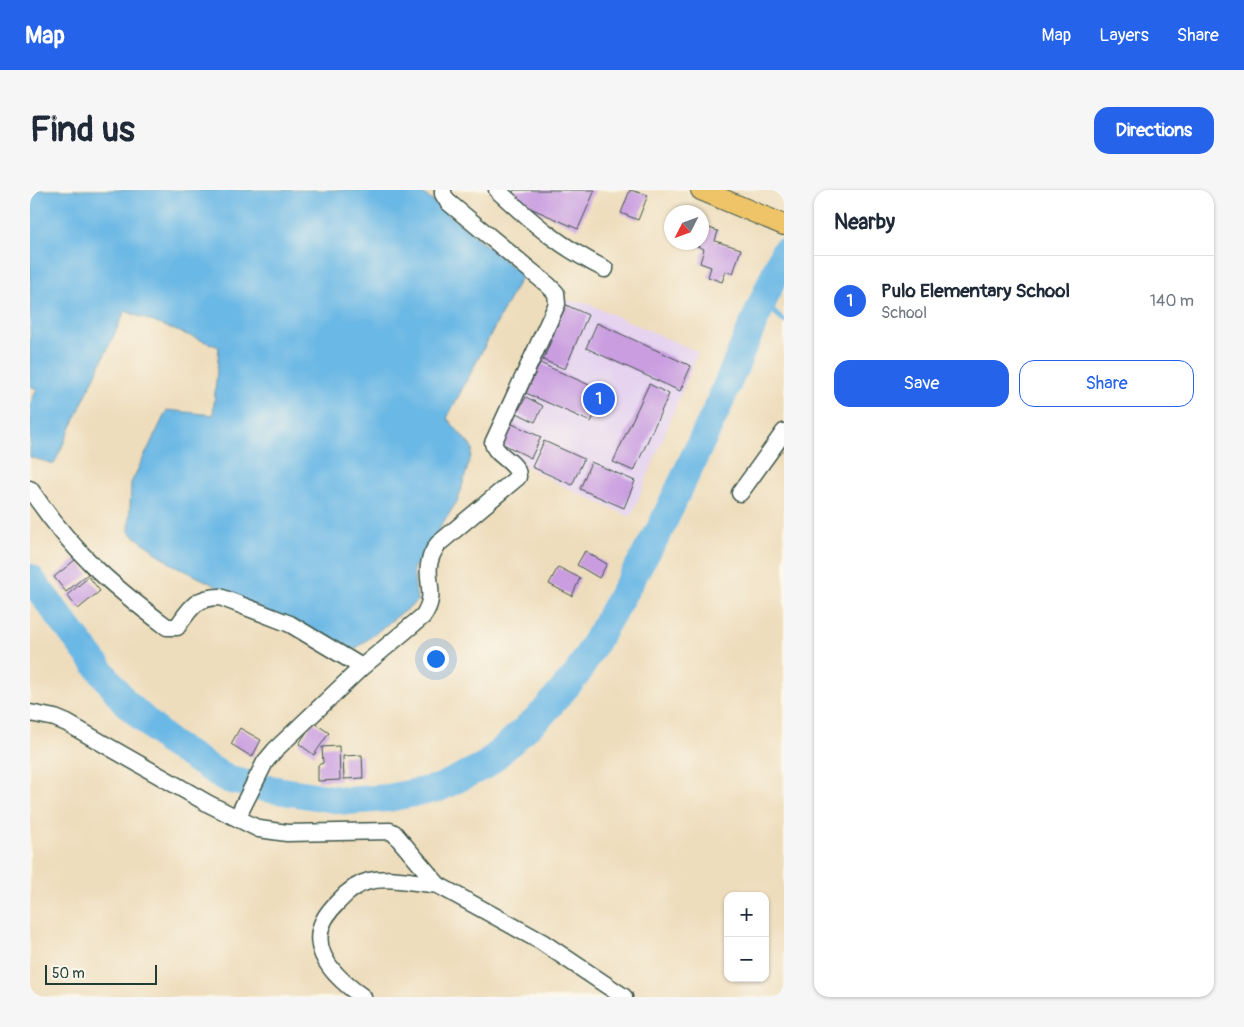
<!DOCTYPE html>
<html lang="en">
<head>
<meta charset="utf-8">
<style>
	:root { --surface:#fff; --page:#f6f6f7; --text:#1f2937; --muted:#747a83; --line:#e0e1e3; --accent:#2563eb }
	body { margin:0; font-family:Pangolin,sans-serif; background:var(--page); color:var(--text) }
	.controls { position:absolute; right:15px; bottom:15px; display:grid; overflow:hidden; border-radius:10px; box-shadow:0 1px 4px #0004 }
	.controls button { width:45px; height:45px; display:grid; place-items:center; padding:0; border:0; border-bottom:1px solid var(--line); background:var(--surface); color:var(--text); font:25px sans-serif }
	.compass { position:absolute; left:634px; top:15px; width:45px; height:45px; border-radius:50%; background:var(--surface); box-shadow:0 1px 4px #0004; rotate:228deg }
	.scale { position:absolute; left:15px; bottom:12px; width:112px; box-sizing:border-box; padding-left:5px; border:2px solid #1f3d34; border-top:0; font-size:14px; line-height:18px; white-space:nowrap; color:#1f3d34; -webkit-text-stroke:4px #fbf7ec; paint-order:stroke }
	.you { position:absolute; left:405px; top:468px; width:18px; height:18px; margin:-12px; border:4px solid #fff; border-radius:50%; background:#1a73e8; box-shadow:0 0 0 8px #1a73e833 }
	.badge { display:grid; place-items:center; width:32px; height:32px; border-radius:50%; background:var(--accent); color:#fff; font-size:16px; font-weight:700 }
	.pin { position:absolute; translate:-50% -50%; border:2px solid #fff; box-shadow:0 1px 5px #0006 }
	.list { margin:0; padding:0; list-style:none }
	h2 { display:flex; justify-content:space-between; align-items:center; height:65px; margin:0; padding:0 20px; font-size:21px }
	h2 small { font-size:16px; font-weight:400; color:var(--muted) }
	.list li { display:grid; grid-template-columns:32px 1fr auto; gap:15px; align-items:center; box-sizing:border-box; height:90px; padding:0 20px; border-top:1px solid var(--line) }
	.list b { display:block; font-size:19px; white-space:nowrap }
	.list p { margin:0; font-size:16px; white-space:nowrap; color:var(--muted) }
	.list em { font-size:16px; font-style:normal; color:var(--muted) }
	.actions { display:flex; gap:10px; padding:15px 20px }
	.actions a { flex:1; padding:11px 0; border:1px solid var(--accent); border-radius:15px; text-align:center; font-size:18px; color:var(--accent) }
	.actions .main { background:var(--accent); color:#fff }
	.map { position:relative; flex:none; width:754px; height:807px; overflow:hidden; border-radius:15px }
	header { display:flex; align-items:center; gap:30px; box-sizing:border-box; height:70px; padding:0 25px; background:var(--accent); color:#fff }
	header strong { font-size:24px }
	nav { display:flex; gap:28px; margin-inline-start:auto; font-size:18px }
	.intro { display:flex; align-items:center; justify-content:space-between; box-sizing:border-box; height:120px; padding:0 30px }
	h1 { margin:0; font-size:35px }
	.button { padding:12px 22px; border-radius:15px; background:var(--accent); color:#fff; font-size:18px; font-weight:700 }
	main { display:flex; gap:30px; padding:0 30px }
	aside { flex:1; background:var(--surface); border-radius:15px; box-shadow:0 1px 4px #0004 }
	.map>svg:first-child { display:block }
</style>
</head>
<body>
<header>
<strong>Map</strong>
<nav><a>Map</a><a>Layers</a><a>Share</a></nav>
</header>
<div class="intro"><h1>Find us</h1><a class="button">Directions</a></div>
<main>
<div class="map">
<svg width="754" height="807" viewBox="0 0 754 807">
	<rect width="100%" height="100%" fill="#fbf7ec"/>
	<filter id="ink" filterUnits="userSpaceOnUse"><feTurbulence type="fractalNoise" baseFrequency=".02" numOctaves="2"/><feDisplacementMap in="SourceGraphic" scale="10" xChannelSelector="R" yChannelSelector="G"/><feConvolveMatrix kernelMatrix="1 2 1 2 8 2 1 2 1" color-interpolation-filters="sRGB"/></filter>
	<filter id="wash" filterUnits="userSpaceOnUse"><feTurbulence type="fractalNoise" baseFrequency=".0096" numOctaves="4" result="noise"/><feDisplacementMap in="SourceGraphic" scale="20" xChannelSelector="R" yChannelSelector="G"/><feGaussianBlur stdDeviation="1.12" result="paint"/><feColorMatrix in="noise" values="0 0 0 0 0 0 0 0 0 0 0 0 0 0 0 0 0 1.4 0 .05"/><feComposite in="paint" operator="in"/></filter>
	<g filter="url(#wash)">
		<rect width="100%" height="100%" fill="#eeddbc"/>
		<!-- built -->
		<path fill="#e5d3f0" d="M534,110L559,114L668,162L601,327L545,302L476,266L468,256Z"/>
		<!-- water -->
		<path fill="#6bb8e5" stroke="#457a8c" d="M0,0H389L492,85L417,228L443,259L428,310L383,379L387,411L320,463L140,373L99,342L101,293L137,220L183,225L189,157L95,121L24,274L0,267V215L7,199L0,196Z"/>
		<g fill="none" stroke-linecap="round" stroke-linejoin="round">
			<!-- stream -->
			<path stroke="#6bb8e5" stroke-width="4.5" d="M732,111L754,131"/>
			<!-- river -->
			<path stroke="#6bb8e5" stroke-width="28" d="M0,388L95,512L140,553L197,589L234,598L317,611L358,608L409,598L456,575L513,523L547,484L630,339L685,223L754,62"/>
		</g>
		<g id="blocks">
			<!-- building -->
			<path fill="#c99de0" d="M484,0H565L548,39L480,9Z
				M600,0L618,5L608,30L591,23Z
				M673,36L688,41L685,51L711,59L703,84L696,81L692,92L678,87L681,77L670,73L674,59L667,56L668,52H672Z
				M536,115L558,125L535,179L513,170Z
				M567,133L661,176L650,201L556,158Z
				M510,173L575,202L561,232L496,203Z
				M619,194L639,204L604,281L583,272Z
				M496,207L513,216L505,232L487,223Z
				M480,233L511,247L501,268L471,253Z
				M514,251L554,269L542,295L502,277Z
				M561,272L605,291L594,318L550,299Z
				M555,361L577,374L569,388L547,375Z
				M46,369L58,384L36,402L24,387Z
				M528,377L550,388L542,406L519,394Z
				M59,387L70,401L48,419L37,405Z
				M283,532L299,543L284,565L269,554Z
				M210,538L231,550L222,567L201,554Z
				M309,556L310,590L288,591V575L293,573L292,557Z
				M332,565L333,588L314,589L313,566Z"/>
		</g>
	</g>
	<g filter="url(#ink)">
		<use href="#blocks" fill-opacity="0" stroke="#3e5548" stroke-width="1"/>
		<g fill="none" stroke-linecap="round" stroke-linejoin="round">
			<defs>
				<path id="minor" d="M467,0C504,34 529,56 575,79
					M0,299C41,360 78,393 137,437H147C160,419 165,407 190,407L260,434L332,477L245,560L235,572L207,628
					M710,303L754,242
					M332,477L393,426C412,399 386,385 408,354L488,287C489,272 466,267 463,253L527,114L526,103L518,95L418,12L413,4V0
					M0,523L25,528L37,533L179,614L229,639L257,643L360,641L364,643L408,695L512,752L594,807
					M333,807C298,783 269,749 308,712C316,703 327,694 339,691C360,686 387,693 408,695"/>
				<path id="major" d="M671,0L754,35"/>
			</defs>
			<!-- minor casing -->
			<use href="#minor" stroke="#3e5548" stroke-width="19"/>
			<!-- major casing -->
			<use href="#major" stroke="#3e5548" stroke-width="22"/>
			<!-- minor -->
			<use href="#minor" stroke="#fff" stroke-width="16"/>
			<!-- major -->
			<use href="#major" stroke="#efc469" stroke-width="20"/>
		</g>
	</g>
</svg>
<div class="controls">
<button>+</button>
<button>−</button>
</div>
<svg class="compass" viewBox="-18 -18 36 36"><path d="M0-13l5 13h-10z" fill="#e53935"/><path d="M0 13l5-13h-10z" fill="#747a83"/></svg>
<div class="scale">50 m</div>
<div class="you"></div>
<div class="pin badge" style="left:569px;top:209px">1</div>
</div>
<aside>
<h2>Nearby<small></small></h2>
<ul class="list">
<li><span class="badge">1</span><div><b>Pulo Elementary School</b><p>School</p></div><em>140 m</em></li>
</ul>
<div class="actions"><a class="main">Save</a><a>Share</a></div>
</aside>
</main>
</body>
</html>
